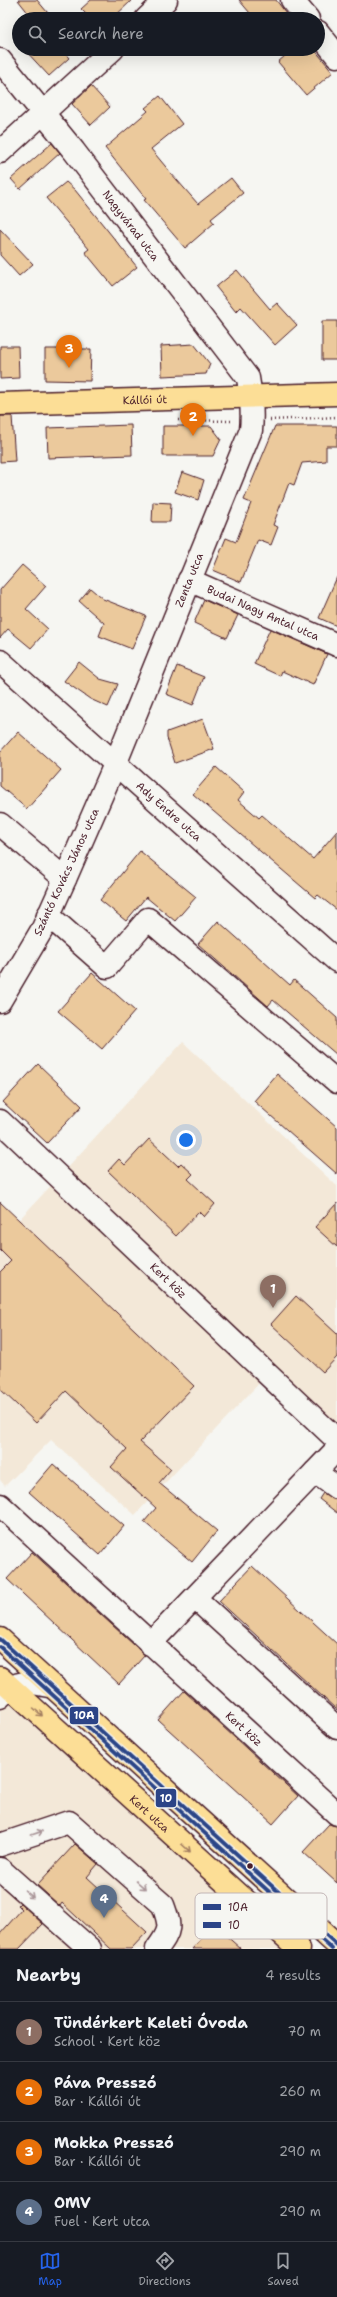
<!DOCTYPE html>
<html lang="en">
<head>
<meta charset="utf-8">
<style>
	:root { --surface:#171b24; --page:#242831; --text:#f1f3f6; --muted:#9ea1a6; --line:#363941; --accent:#2563eb }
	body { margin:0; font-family:"Shantell Sans",sans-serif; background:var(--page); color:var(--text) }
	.you { position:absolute; left:186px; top:1140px; width:14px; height:14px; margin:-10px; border:3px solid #fff; border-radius:50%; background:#1a73e8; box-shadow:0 0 0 6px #1a73e833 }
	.badge { display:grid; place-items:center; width:26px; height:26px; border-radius:50%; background:var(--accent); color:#fff; font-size:13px; font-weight:700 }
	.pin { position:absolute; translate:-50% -33px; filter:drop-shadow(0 1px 2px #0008) }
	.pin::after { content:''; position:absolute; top:21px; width:14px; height:12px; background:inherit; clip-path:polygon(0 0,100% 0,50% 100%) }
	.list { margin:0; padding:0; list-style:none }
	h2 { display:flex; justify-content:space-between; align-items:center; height:52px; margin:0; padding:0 16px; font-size:17px }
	h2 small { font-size:13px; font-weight:400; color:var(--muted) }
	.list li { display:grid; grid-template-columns:26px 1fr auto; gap:12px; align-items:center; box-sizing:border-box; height:60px; padding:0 16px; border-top:1px solid var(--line) }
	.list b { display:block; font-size:15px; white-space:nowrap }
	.list p { margin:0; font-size:13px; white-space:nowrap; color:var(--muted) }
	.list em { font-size:13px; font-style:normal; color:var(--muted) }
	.icon { flex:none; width:22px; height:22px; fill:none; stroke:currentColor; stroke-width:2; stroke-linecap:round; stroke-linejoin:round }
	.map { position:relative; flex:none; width:337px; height:1949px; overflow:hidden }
	.search { position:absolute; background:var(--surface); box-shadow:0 4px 16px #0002; left:12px; right:12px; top:12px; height:44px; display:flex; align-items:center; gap:10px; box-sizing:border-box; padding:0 14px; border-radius:22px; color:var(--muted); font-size:15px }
	.sheet { height:292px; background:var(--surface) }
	nav { display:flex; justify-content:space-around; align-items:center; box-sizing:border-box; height:56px; border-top:1px solid var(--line); background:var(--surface); font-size:11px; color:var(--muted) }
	nav a { display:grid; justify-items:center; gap:2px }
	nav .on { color:var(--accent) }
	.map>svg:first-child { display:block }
</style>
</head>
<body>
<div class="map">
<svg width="337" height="1949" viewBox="0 0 337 1949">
	<rect width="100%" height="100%" fill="#f6f6f2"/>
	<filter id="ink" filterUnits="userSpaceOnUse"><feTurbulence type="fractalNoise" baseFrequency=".025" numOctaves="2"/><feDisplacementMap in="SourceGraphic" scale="8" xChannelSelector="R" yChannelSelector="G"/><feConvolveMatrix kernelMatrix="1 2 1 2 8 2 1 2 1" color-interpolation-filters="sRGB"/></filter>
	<g filter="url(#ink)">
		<!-- built -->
		<path fill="#f3e8d8" d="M183,1042L337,1186V1429L64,1171Z
			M59,1177L267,1375L135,1515L51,1440L5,1486L0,1480V1240Z
			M0,1690L285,1949H0Z"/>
		<!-- building -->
		<path fill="#ebc99c" stroke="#4a1f2b" d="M18,0H37L53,19H33Z
			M91,0H132L112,19H91L81,9Z
			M239,0H276L286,13L279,19H255Z
			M24,49H61L69,58L49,76Z
			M293,49H314L333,72L306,95L278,62Z
			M91,86L110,107L91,125L72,104Z
			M160,96L182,124L151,149L170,172L198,204L231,178L243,193L211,219L214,223L185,248L144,200L146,199L105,148L148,111L145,108Z
			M52,143L60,153L20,189L11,179Z
			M66,182L75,190L137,267L113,286L85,252L89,249L46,198Z
			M0,229L33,264L19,276L0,255Z
			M237,270L270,309L277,303L297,325L275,345L241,307L236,312L216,287Z
			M322,321H337V360H322Z
			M194,344L210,364L206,374L162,376L161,346Z
			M0,346H18L19,378L0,379Z
			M45,349H91L90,381L45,380Z
			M0,416H12L15,461L0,462Z
			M131,425L132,455L48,458L47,428Z
			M163,426H211L221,439L213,456H163Z
			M275,426H337V446H326V461L302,463L294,485L289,483L273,525L278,527L271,545L258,540L241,582L213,570L226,538L236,542L251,503L244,500Z
			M182,472L204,480L198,500L175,492Z
			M153,502L171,503L170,522H152Z
			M22,565L46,586L26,609L48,629L31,648L8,629L0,638V590Z
			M337,577V626L319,618Z
			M90,588L103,599L146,616L132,649L99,636L104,623L79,601Z
			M204,600L238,615L227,638L194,623Z
			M270,629L327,654L313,685L282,671L280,676L254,664Z
			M79,662L100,679L118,684L108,707L90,699L64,681Z
			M177,666L204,677L193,705L166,694Z
			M203,719L214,749L175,763L167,738V732Z
			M18,732L61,770L27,809L0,786V752Z
			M216,767L244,792L238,800L259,818L262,815L313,859L337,831V910L318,895L315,898L193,794Z
			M140,851L196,897L175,921L146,897L126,921L100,900Z
			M218,921L290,985L294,980L337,1018V1055L273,1000L268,1006L198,944Z
			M92,973L135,1011L102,1049L58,1011Z
			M38,1064L82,1106L47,1143L3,1102Z
			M277,1074L337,1127V1174L254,1101Z
			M149,1139L178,1166L181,1163L193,1174L188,1179L215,1204L204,1217L199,1212L176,1236L108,1171L119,1159L125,1165Z
			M0,1202L194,1386L140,1442L171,1469L159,1483L217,1531L192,1562L144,1522L156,1508L111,1467L127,1449L66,1391L36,1423L0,1389V1272L11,1261L0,1250Z
			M337,1203V1247L315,1227Z
			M296,1296L337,1334V1357L323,1372L271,1324Z
			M53,1464L124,1526L100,1555L29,1492Z
			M323,1493L337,1500V1513L319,1499Z
			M32,1552L145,1655L119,1684L7,1579Z
			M252,1566L337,1644V1710L219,1601Z
			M184,1691L298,1796L273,1824L158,1720Z
			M329,1824L337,1826V1883L303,1852Z
			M75,1844L98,1864L87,1877L147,1932L131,1949H111L62,1903L60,1906L37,1885Z
			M20,1903L43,1924L19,1949H0V1934L22,1909L18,1905Z
			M214,1925L241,1949H192Z"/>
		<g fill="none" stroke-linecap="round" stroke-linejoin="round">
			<defs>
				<g id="minor">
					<path d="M292,0L308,19"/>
					<path d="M146,19L166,0"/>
					<path d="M318,32L337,56"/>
					<path id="s1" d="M0,60L74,151L248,378C251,395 253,412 251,430L116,762L65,879L43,928L0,1001"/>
					<path d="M0,152L113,49"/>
					<path id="s2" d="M189,580L337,645"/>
					<path id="s3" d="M0,661L337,961"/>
					<path d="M0,824L65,879"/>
					<path d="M48,915L107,967L148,919L337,1082"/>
					<path id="s4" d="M0,1121L337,1440"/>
					<path d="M315,1472L337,1488"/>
					<path id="s5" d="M0,1505L337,1814"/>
					<path d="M195,1598L337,1728"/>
					<path d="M150,1644L337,1449"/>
					<path d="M0,1697C16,1678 31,1682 54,1687"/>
					<path d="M0,1845L69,1822L163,1905C171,1927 171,1930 157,1949"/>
					<path d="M0,1869L90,1949"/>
				</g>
				<g id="major">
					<path id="s6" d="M0,404L337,394"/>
					<path d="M0,1639L337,1945"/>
					<path id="s7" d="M0,1678L299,1949"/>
				</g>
			</defs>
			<!-- minor casing -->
			<use href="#minor" stroke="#4a1f2b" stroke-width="25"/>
			<!-- major casing -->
			<use href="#major" stroke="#4a1f2b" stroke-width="25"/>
			<!-- path -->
			<path stroke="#4a1f2b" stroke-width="2.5" stroke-dasharray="1 3" stroke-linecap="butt" d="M178,420L231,421
				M270,420L337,417"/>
			<!-- minor -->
			<use href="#minor" stroke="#f6f6f2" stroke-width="22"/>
			<!-- major -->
			<use href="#major" stroke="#fcde96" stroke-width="22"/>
			<defs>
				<path id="bus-1" d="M0,1639L337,1945"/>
				<path id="bus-2" d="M0,1647L332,1949"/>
			</defs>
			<!-- bus-1 casing -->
			<use href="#bus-1" stroke="#f6f6f2" stroke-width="7"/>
			<!-- bus-2 casing -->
			<use href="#bus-2" stroke="#f6f6f2" stroke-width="7"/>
			<!-- bus-1 -->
			<use href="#bus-1" stroke="#2c4487" stroke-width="4"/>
			<!-- bus-2 -->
			<use href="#bus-2" stroke="#2c4487" stroke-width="4"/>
		</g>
		<!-- one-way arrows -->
		<defs><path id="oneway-shaft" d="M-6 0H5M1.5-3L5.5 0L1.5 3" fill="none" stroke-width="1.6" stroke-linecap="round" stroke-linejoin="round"/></defs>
		<g stroke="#a37e60">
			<use href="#oneway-shaft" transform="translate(38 1712) rotate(42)"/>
			<use href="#oneway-shaft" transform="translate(186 1848) rotate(42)"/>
		</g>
		<g stroke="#a99598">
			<use href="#oneway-shaft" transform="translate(37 1833) rotate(-19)"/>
			<use href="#oneway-shaft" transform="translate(141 1885) rotate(41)"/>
			<use href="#oneway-shaft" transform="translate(29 1894) rotate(41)"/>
		</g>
	</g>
	<!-- markers -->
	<circle fill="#4a1f2b" stroke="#f6f6f2" stroke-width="1.5" cx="250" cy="1866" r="3.5"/>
	<g text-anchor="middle" stroke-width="4" stroke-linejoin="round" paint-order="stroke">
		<!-- street labels -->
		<g font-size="11" fill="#4a1f2b" stroke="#f6f6f2">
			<text dy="4" stroke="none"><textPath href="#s1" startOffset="211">Nagyvárad utca</textPath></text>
			<text dy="4" stroke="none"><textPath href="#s6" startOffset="145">Kállói út</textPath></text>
			<text transform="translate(189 580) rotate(-68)" y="4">Zenta utca</text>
			<text dy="4" stroke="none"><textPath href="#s2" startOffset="81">Budai Nagy Antal utca</textPath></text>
			<text dy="4" stroke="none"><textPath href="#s3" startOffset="226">Ady Endre utca</textPath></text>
			<text transform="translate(66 872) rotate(-65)" y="4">Szántó Kovács János utca</text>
			<text dy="4" stroke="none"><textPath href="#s4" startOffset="232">Kert köz</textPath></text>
			<text dy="4" stroke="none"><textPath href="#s5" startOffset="331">Kert köz</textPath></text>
			<text dy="4" stroke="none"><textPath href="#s7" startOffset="202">Kert utca</textPath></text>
		</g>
	</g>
	<!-- legend -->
	<rect x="195" y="1893" width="132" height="46" rx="6" fill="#f6f6f2" stroke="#c2b6b6" stroke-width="1"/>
	<rect x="203" y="1904" width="18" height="6" fill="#2c4487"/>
	<rect x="203" y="1922" width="18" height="6" fill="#2c4487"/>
	<g font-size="11" fill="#4a1f2b">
		<text x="228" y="1911">10A</text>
		<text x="228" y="1929">10</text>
	</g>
	<g stroke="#f6f6f2" stroke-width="1.5">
		<rect x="69" y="1706" width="30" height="19" rx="4" fill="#2c4487"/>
		<rect x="155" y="1788" width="22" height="20" rx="4" fill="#2c4487"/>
	</g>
	<g font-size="11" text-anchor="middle" font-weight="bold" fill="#fff">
		<text x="84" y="1719">10A</text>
		<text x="166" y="1802">10</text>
	</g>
</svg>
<div class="you"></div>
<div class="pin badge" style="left:273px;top:1308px;background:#8d6e63">1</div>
<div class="pin badge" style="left:193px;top:436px;background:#e8710a">2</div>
<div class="pin badge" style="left:69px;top:368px;background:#e8710a">3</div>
<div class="pin badge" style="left:104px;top:1918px;background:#5c6f8a">4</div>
<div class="search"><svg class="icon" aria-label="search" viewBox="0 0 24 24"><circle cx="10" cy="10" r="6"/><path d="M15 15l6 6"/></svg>Search here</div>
</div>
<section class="sheet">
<h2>Nearby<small>4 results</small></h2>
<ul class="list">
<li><span class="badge" style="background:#8d6e63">1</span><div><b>Tündérkert Keleti Óvoda</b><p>School · Kert köz</p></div><em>70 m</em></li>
<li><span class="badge" style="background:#e8710a">2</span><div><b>Páva Presszó</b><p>Bar · Kállói út</p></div><em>260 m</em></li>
<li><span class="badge" style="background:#e8710a">3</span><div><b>Mokka Presszó</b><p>Bar · Kállói út</p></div><em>290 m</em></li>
<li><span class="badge" style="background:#5c6f8a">4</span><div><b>OMV</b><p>Fuel · Kert utca</p></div><em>290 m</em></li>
</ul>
</section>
<nav>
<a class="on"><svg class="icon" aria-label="map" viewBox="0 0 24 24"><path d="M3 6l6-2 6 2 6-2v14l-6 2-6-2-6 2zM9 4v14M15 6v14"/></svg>Map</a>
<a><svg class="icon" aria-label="directions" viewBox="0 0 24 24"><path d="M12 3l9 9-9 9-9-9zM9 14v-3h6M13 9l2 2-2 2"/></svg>Directions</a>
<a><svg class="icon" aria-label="saved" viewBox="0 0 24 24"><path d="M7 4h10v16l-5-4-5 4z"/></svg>Saved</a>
</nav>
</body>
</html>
